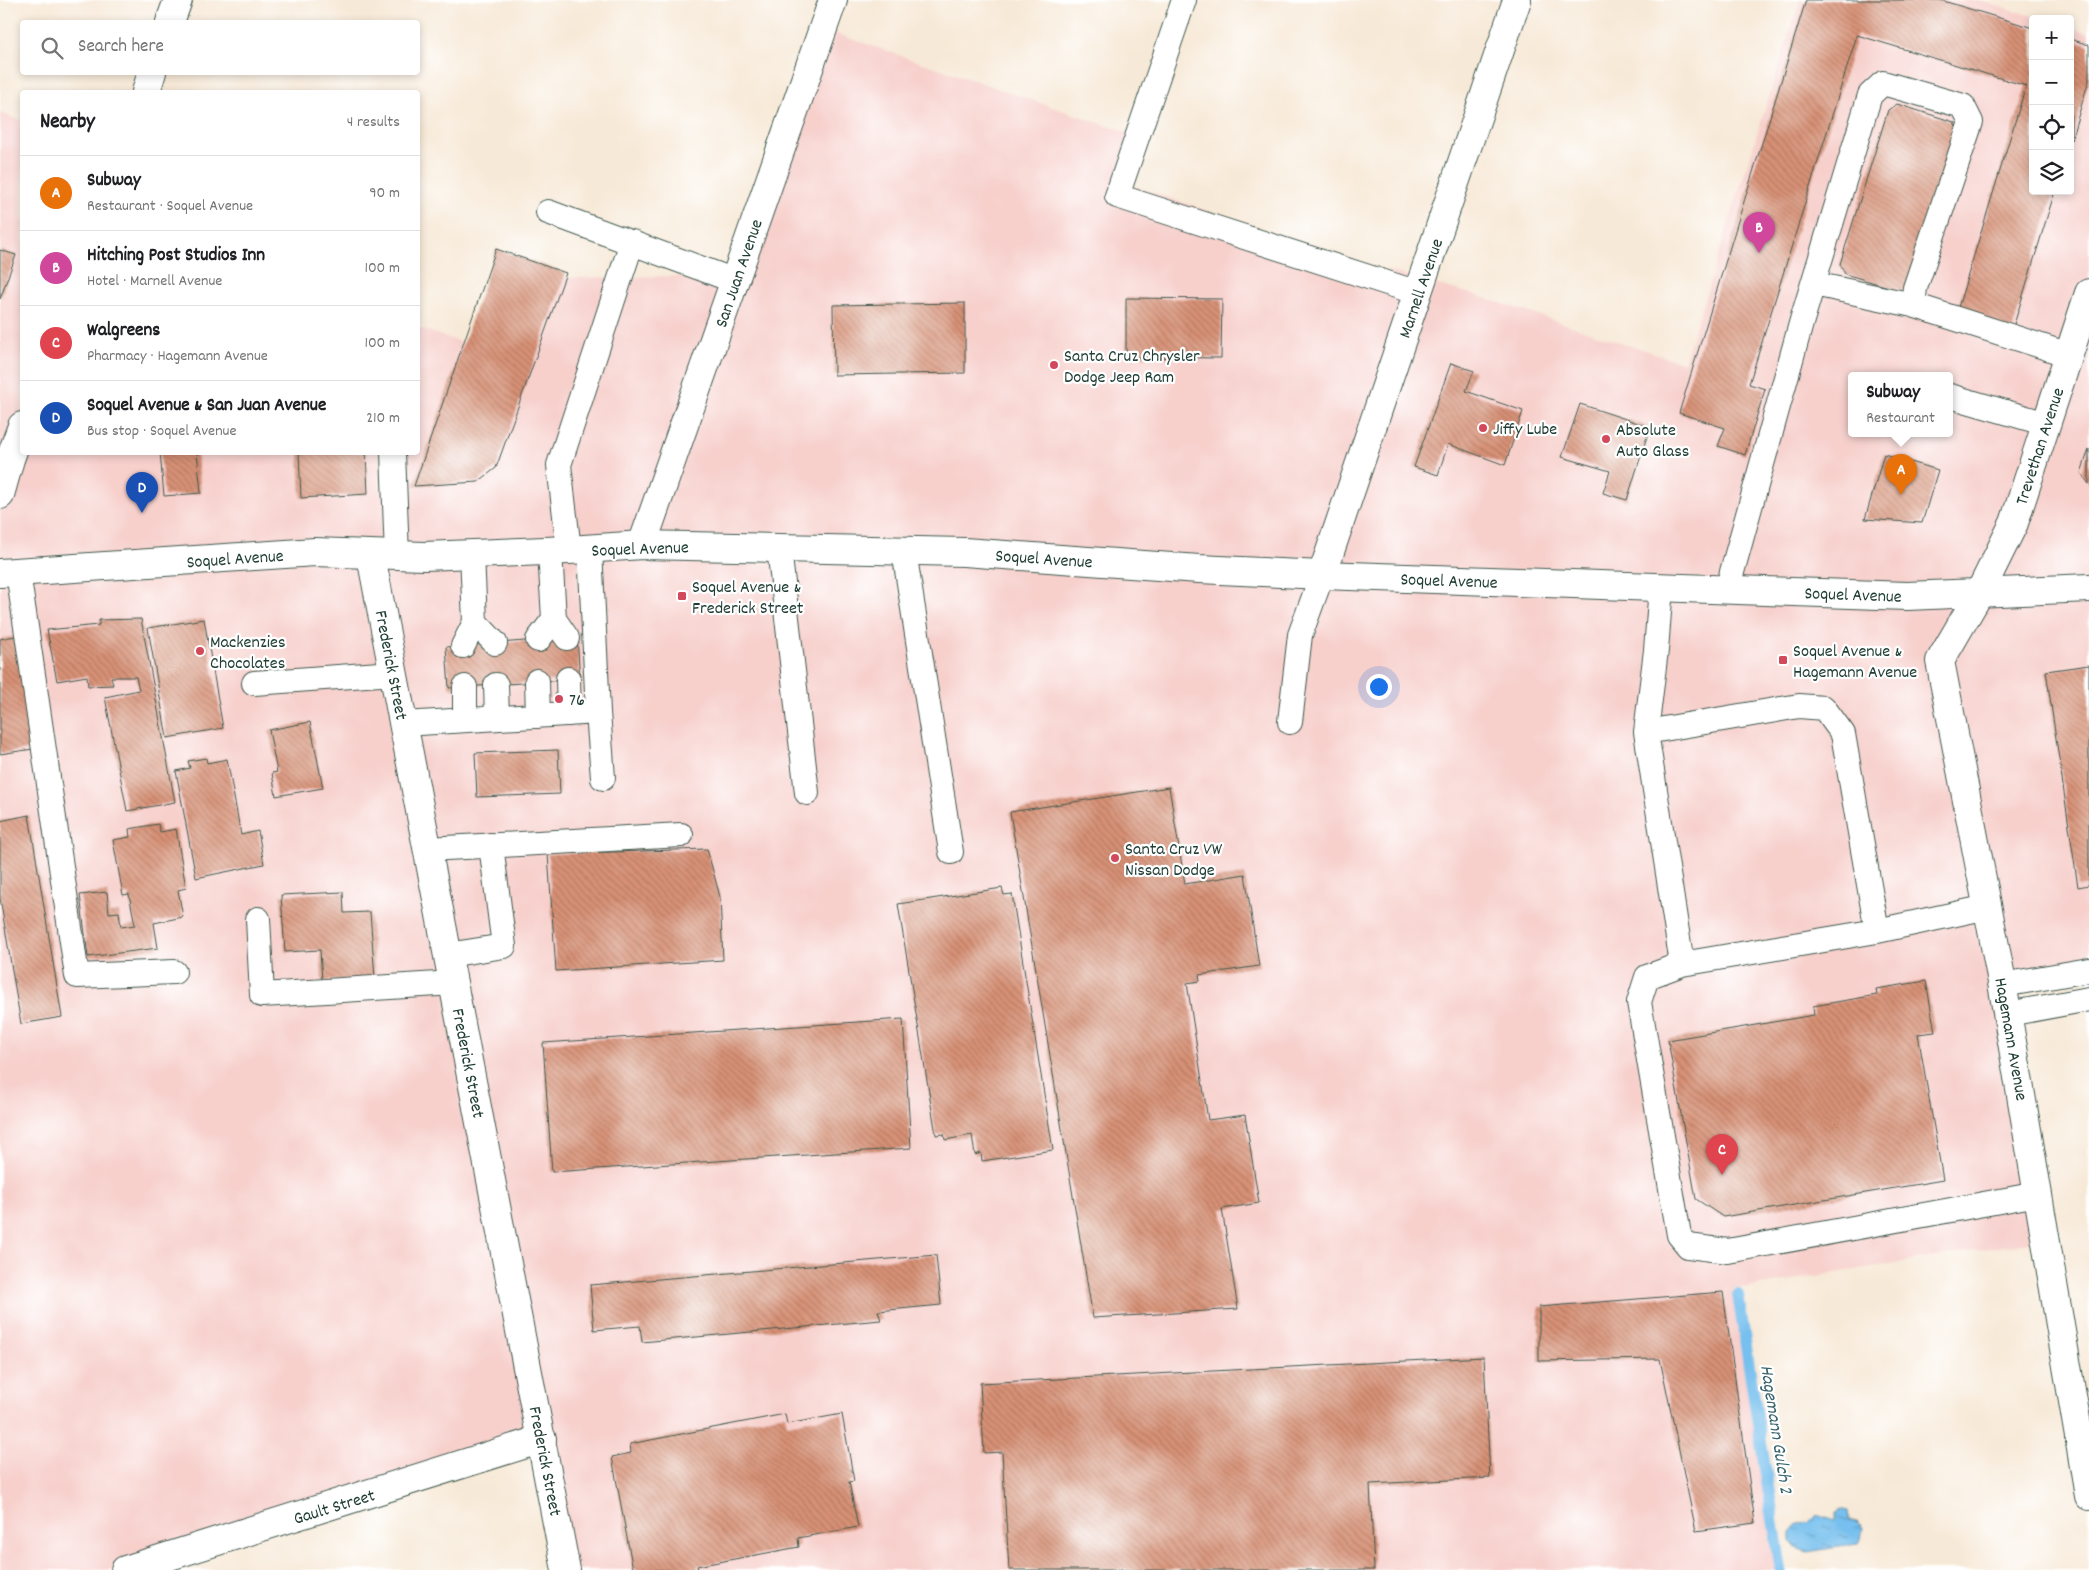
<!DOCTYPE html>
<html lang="en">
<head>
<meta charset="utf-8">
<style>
	:root { --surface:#fff; --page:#f2f2f2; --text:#202124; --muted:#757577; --line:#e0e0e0; --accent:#d1495b }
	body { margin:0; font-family:Dekko,sans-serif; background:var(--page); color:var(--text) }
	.controls { position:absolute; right:15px; top:15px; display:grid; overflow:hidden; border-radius:5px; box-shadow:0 2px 8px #0003 }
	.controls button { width:45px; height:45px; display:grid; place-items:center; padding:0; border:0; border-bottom:1px solid var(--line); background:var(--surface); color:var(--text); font:25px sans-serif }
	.you { position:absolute; left:1378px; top:686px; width:18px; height:18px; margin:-12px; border:4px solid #fff; border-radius:50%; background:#1a73e8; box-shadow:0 0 0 8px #1a73e833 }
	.badge { display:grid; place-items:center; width:32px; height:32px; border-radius:50%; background:var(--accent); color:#fff; font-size:16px; font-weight:700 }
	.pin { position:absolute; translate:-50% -41px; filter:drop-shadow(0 1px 2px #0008) }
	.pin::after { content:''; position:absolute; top:26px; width:18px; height:15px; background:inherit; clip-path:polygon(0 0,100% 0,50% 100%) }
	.popup { position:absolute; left:1848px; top:372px; width:105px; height:65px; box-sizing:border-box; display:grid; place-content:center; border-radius:5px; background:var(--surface); filter:drop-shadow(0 1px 4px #0005); font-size:16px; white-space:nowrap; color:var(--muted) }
	.popup b { font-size:19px; color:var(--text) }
	.popup::after { content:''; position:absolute; left:50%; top:100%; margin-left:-10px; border:10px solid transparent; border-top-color:var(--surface) }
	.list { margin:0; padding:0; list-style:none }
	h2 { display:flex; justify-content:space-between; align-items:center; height:65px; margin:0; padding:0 20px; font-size:21px }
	h2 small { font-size:16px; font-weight:400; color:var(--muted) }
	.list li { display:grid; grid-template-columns:32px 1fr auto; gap:15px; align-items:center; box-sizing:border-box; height:75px; padding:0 20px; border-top:1px solid var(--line) }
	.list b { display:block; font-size:19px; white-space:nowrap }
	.list p { margin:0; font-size:16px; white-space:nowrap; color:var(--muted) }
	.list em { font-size:16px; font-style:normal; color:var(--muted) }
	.icon { flex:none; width:28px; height:28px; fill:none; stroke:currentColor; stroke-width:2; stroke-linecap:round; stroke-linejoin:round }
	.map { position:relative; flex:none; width:2089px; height:1570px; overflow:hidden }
	.search { position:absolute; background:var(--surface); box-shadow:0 2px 8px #0003; left:20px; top:20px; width:400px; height:55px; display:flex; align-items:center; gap:12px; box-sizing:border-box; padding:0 18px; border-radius:5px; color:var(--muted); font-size:19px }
	.panel { position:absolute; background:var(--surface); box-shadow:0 2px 8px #0003; left:20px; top:90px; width:400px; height:365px; border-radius:5px }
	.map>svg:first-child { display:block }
</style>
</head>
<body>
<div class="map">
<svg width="2089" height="1570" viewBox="0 0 2089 1570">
	<defs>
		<pattern id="water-ripples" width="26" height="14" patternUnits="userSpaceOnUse" patternTransform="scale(1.25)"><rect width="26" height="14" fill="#76bfee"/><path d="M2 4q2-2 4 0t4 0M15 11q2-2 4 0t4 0" fill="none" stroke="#609cc2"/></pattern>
		<pattern id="building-back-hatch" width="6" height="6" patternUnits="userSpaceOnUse" patternTransform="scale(1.25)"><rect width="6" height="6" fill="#d89176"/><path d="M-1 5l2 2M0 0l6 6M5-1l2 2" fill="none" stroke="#af7862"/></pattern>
	</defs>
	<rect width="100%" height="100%" fill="#fff"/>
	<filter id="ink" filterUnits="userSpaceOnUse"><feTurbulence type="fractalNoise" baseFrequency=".02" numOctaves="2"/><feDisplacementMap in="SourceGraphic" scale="10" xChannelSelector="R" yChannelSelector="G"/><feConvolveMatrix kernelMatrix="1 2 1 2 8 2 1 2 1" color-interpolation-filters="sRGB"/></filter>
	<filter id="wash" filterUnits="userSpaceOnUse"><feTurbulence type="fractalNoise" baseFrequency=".0096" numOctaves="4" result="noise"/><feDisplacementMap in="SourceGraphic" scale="20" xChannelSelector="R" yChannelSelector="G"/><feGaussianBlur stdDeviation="1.12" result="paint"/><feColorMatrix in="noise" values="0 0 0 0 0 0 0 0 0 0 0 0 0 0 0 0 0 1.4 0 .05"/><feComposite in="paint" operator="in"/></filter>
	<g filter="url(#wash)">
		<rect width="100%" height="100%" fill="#f7e9d7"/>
		<!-- built -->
		<path fill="#f7d0cc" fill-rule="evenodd" d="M1800,0H1979L2042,19H2033V191H2070V27L2089,33V978L2008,992L2048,1239L1734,1289L1781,1570H565L543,1446L149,1570H0V113L22,121V452H418V328L478,348L502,279L742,275L828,31L1147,139L1131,185L1377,268L1482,297L1684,363ZM1852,376H1950V434H1852Z"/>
		<!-- water -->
		<path fill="url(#water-ripples)" stroke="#4a7e91" d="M1841,1509L1848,1511L1849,1519L1857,1521L1863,1527L1861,1539L1857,1544L1807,1552L1796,1548L1791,1540V1531L1798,1523H1808L1816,1515L1836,1521V1513Z"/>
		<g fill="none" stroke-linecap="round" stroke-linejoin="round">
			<!-- stream -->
			<path stroke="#76bfee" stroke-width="12" d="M1738,1295L1781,1570"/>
		</g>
		<g id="blocks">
			<!-- building -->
			<path fill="url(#building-back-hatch)" d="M1806,0H1940L2033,28V191H2055L2012,331L1956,314L2026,86L1857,35L1749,384L1765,389L1745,455L1718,446L1725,428L1679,413Z
				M2070,39L2089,45V80L2071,140Z
				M1897,104L1954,122L1958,130L1910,287L1902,291L1845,274L1840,264L1888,110Z
				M496,249L566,273L496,468L478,482L414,486Z
				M0,250L16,255L0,299Z
				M1126,298L1222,299L1221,358L1126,357Z
				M965,303V373L834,375L833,305Z
				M1451,363L1474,371L1466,391L1523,411L1505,465L1448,444L1438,475L1414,467Z
				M1580,404L1650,427L1627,500L1603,493L1610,471L1562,457Z
				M2089,449V484L2081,473Z
				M160,452H197L201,493L164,496Z
				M299,452H366L368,494L301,498Z
				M1884,454L1938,470L1922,523L1865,519Z
				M141,619L175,802L127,811L105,697L139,690L136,677H111L113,685L88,686L87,676L57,681L47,630L99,625V620Z
				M204,619L223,728L167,738L148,628Z
				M15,636L33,749L0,754V639Z
				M577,637L580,679L449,688L446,647Z
				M2089,665V885L2078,887L2046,671Z
				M310,722L323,788L276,796L272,773L277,772L269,730Z
				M558,750L560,794L477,797L475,753Z
				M206,758L207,763L227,759L241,835L258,831L264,864L196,878L176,771L190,768L188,761Z
				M1169,787L1185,884L1245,874L1259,966L1199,975L1200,981L1187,983L1208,1120L1245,1115L1259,1203L1222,1209L1238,1309L1093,1318L1010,812Z
				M29,815L62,1017L21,1024L0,898V821Z
				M158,824L160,832L176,829L186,888L178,890L183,917L154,923L158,948L88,957L80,895L107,892L109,913L119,912L121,927L135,925L129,894L123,895L113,840L130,837L129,829Z
				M707,849L720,897L723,960L556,971L548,854Z
				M1002,888L1004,895L1012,894L1053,1150L982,1161L981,1153L975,1155L972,1135L945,1140L944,1134L936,1135L898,904Z
				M343,892L344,913L370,912L375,978L322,981L320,950L285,952L281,895Z
				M1926,981L1935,1032L1918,1034L1943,1180L1723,1217L1696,1199L1668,1040L1814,1015L1813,1006L1877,995L1876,989Z
				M903,1019L911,1148L552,1172L543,1043Z
				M936,1255L941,1305L878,1311L881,1320L642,1342L640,1326L594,1330L590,1285Z
				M1723,1292L1755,1523L1696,1531L1660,1359L1539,1361V1307Z
				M1484,1357L1490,1478L1370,1484L1374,1570H1009L1002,1452L984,1453L980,1383Z
				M785,1414L787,1424L842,1414L854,1481L849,1482L858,1527L798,1538L799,1547L697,1566L698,1570H633L612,1457L631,1453L630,1444Z"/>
		</g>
	</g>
	<g filter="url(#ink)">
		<use href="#blocks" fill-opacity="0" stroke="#3f574c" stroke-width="1"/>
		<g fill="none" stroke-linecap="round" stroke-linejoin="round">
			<defs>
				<path id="service" d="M1184,0L1117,196L1418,293
					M548,212L735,281
					M1814,284L1913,305
					M1950,396L2047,424
					M393,452L397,556
					M779,548L807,793
					M569,550L559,465L632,242
					M904,551L951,852
					M18,572L77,976L174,972
					M1727,590L1802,320L1870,95L1883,83L1963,106L1971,122L1915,288L1913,305L2069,355
					M554,619L567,638
					M475,622L495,643
					M538,640L554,619L550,551
					M463,646L475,622L472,554
					M568,679L569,714
					M537,681L538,716
					M254,683L394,673
					M496,685L497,718
					M465,687V720
					M598,712L603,778
					M1290,722L1300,635L1322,575
					M404,724L598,712L590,549
					M1646,732L1799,706L1824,708L1843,734L1877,931L1682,964L1646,732L1656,650L1661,587
					M428,849L681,835
					M258,919L262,995L454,983
					M1877,931L1988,907
					M448,955L504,946L491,845
					M1682,964L1647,977L1639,1002L1679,1235L1688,1246L1728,1251L2038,1194
					M2002,985L2089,970
					M2008,1014L2089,999"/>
				<path id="minor" d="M170,22L178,0
					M146,92L152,72
					M2089,293L2014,523L1979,594L1940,661L2001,977L2089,1496
					M0,495L10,459L22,426
					M642,545L833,0
					M1322,575L1517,0
					M125,1570L542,1439"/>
				<path id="secondary" d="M371,556L566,1570"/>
				<path id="primary" d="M0,573L315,552L424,556L569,550L642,545L964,552L1199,569L1322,575L1907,596L2089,588"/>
			</defs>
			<!-- service casing -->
			<use href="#service" stroke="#3f574c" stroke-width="26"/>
			<!-- minor casing -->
			<use href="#minor" stroke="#3f574c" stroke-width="30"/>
			<!-- secondary casing -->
			<use href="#secondary" stroke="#3f574c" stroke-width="30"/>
			<!-- primary casing -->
			<use href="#primary" stroke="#3f574c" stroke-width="30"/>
			<!-- service -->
			<use href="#service" stroke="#fff" stroke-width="24"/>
			<!-- minor -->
			<use href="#minor" stroke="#fff" stroke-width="28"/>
			<!-- secondary -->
			<use href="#secondary" stroke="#fff" stroke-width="28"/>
			<!-- primary -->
			<use href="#primary" stroke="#fff" stroke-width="28"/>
		</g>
	</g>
	<!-- markers -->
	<g fill="#d1495b" stroke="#fff" stroke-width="2">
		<circle cx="1054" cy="365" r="5"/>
		<circle cx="1483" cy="428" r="5"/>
		<circle cx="1606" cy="439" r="5"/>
		<rect x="677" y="591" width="10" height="10" rx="2.5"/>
		<circle cx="200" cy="651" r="5"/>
		<rect x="1778" y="655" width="10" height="10" rx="2.5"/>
		<circle cx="559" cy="699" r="5"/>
		<circle cx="1115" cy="858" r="5"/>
	</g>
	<g text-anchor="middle" stroke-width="4.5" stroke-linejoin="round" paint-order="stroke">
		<!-- street labels -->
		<g font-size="18" fill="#1f3d34" stroke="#fff">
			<text transform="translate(738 273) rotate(-71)" y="6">San Juan Avenue</text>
			<text transform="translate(1420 288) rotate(-71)" y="6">Marnell Avenue</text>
			<text transform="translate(2039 446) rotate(-72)" y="6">Trevethan Avenue</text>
			<text transform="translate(640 548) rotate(-2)" y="6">Soquel Avenue</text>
			<text transform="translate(235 558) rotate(-4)" y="6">Soquel Avenue</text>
			<text transform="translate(1044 558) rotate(4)" y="6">Soquel Avenue</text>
			<text transform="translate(1449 580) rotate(2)" y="6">Soquel Avenue</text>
			<text transform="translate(1853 594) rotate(2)" y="6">Soquel Avenue</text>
			<text transform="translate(392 665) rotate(79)" y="6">Frederick Street</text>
			<text transform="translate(2012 1039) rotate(80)" y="6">Hagemann Avenue</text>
			<text transform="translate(469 1063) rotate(79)" y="6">Frederick Street</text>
			<text transform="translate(546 1461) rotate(79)" y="6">Frederick Street</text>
			<text transform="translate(334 1506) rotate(-17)" y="6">Gault Street</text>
		</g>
		<!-- poi labels -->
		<g font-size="18" fill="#1f3d34" stroke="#fff" text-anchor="start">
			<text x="1064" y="361">Santa Cruz Chrysler<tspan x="1064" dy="21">Dodge Jeep Ram</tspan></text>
			<text x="1493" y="434">Jiffy Lube</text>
			<text x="1616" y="435">Absolute<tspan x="1616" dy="21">Auto Glass</tspan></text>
			<text x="692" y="592">Soquel Avenue &amp;<tspan x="692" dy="21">Frederick Street</tspan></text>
			<text x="210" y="647">Mackenzies<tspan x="210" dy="21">Chocolates</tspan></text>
			<text x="1793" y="656">Soquel Avenue &amp;<tspan x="1793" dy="21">Hagemann Avenue</tspan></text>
			<text x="569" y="705">76</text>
			<text x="1125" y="854">Santa Cruz VW<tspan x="1125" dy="21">Nissan Dodge</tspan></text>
		</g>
		<!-- water labels -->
		<g font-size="19" font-style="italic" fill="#39646c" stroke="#fff">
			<text transform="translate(1778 1429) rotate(81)" y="7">Hagemann Gulch 2</text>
		</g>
	</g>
</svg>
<div class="controls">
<button>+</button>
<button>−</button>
<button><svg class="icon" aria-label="locate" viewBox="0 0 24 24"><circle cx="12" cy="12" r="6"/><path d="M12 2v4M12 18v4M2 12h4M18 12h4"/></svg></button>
<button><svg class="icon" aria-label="layers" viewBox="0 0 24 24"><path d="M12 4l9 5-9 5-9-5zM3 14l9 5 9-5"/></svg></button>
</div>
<div class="you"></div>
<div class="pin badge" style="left:1901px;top:495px;background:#e8710a">A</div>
<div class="popup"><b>Subway</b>Restaurant</div>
<div class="pin badge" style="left:1759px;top:253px;background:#d1479c">B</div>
<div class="pin badge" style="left:1722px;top:1175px;background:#e0444e">C</div>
<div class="pin badge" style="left:142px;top:513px;background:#1a4fb4">D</div>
<div class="search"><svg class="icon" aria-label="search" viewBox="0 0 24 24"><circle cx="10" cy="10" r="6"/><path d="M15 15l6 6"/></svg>Search here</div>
<section class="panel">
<h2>Nearby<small>4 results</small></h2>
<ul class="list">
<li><span class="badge" style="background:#e8710a">A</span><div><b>Subway</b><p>Restaurant · Soquel Avenue</p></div><em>90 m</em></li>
<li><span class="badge" style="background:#d1479c">B</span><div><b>Hitching Post Studios Inn</b><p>Hotel · Marnell Avenue</p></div><em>100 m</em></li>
<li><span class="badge" style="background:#e0444e">C</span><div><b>Walgreens</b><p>Pharmacy · Hagemann Avenue</p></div><em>100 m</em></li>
<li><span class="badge" style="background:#1a4fb4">D</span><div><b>Soquel Avenue &amp; San Juan Avenue</b><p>Bus stop · Soquel Avenue</p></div><em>210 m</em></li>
</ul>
</section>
</div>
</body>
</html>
